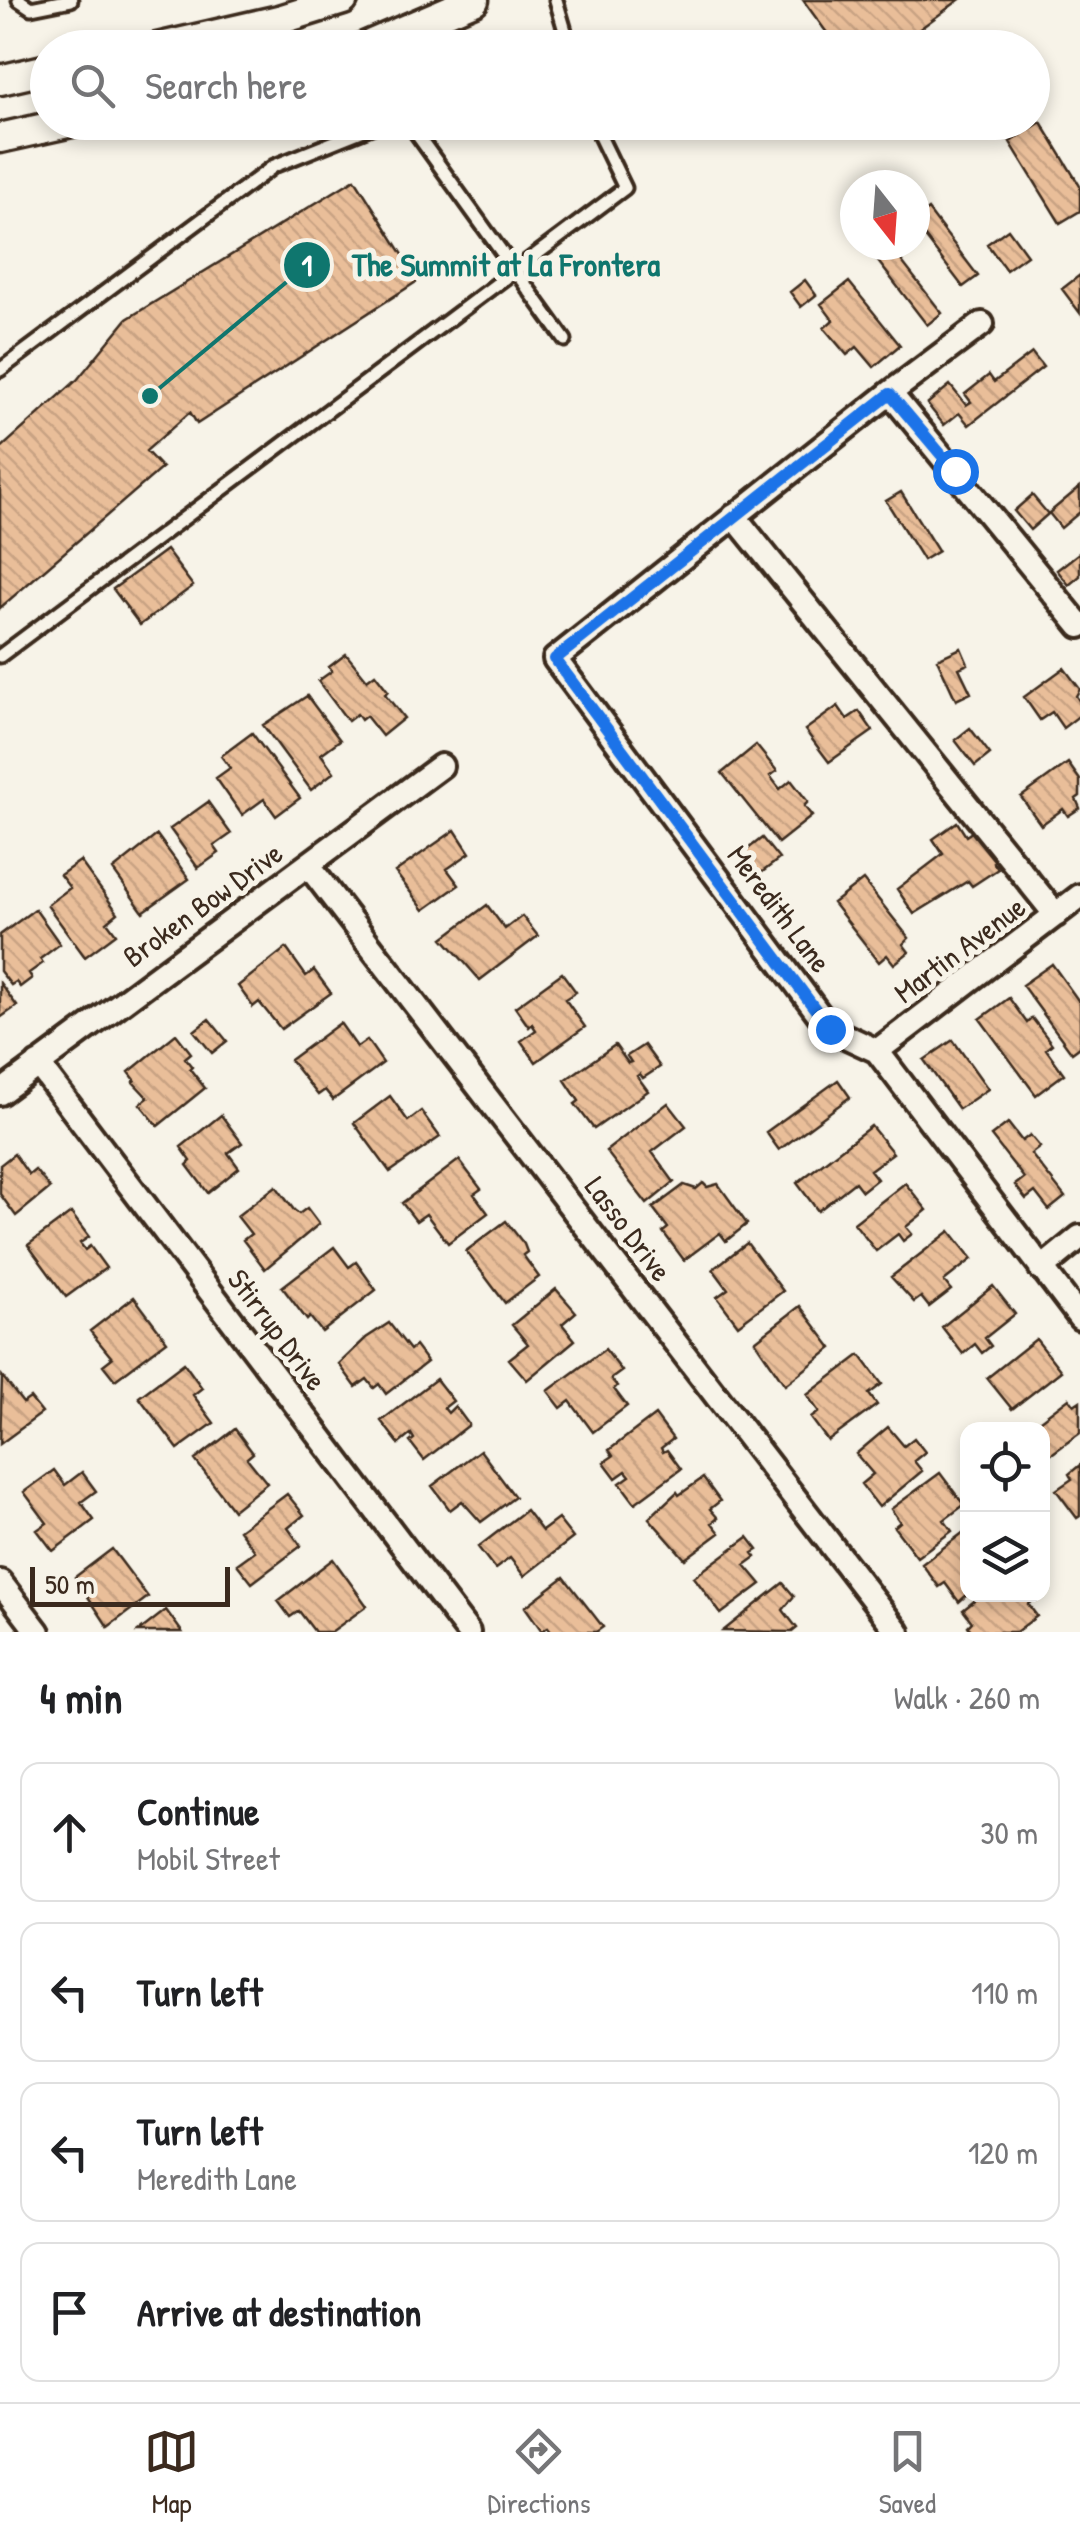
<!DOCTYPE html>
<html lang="en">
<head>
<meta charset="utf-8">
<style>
	:root { --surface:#fff; --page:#f6f6f6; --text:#202124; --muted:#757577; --line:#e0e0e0; --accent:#3b2a1e }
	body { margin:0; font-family:"Patrick Hand",sans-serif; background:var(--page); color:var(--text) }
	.controls { position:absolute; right:30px; bottom:30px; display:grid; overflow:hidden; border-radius:20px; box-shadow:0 5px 15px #0003 }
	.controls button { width:90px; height:90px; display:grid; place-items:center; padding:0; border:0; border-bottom:2px solid var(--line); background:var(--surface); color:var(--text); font:50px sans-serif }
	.compass { position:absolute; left:840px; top:170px; width:90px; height:90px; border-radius:50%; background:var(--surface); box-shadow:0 5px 15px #0003; rotate:163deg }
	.scale { position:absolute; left:30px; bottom:25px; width:200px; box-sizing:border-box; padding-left:10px; border:5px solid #3b2a1e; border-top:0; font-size:28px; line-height:35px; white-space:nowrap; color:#3b2a1e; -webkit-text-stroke:8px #f7f3e8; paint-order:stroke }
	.stop { position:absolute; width:30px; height:30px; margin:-22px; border:8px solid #1a73e8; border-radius:50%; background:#fff }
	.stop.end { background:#1a73e8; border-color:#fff; box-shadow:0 2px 10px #0008 }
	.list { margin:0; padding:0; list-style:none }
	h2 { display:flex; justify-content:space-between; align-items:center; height:130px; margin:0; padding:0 40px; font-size:42px }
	h2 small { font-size:32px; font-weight:400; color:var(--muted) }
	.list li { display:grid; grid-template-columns:65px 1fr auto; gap:30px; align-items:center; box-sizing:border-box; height:140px; margin:0 20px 20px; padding:0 20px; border:2px solid var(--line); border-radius:20px }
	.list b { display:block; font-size:38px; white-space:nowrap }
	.list p { margin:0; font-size:32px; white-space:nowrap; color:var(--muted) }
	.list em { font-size:32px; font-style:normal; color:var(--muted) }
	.icon { flex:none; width:55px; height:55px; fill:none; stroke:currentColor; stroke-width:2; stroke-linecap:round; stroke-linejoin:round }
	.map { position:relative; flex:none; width:1080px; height:1632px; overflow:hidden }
	.search { position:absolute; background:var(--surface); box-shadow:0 5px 15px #0003; left:30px; right:30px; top:30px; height:110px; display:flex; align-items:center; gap:25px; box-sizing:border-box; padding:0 35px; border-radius:55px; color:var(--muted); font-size:38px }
	.sheet { height:770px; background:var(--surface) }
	nav { display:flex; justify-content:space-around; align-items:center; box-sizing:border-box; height:140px; border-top:2px solid var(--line); background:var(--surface); font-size:28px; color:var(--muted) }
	nav a { display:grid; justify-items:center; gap:5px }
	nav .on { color:var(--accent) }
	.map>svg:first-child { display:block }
</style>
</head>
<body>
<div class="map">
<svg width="1080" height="1632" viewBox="0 0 1080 1632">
	<defs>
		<pattern id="building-back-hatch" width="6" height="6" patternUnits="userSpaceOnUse" patternTransform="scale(2.5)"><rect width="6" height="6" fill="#e9be99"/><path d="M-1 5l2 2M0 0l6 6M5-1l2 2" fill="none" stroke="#c9a383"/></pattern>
	</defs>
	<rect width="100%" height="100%" fill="#f7f3e8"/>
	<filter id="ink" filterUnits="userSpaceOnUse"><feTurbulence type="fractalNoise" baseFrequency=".01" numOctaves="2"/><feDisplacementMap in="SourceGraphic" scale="20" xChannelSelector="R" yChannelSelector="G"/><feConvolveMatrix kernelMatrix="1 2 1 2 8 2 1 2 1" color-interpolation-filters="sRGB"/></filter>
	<g filter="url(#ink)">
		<!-- building -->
		<path fill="url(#building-back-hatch)" stroke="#3b2a1e" stroke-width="2.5" d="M803,0H959L894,48H838Z
			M1041,122L1080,186V211L1060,223L1010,142Z
			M355,179L419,280L197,424L190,412L146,451L162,468L0,608V449L77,380L127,319Z
			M928,210L978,276L963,287L915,224V220Z
			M1008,229L1027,255L1006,270L987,244Z
			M878,245H889L942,313L927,325L870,251Z
			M1080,275V313L1062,289Z
			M805,280L816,295L801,307L790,292Z
			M849,282L900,345L874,367L857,347L847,355L824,328L833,320L821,304Z
			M1032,353L1043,367L969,425L959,413L944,425L927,404L950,385L966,405L971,402L965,394L989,375L994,382Z
			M1080,487V512L1061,528L1049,513Z
			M901,492L938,551L923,560L886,501Z
			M1032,495L1048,514L1030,530L1014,511Z
			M166,550L193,586L140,625L113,589Z
			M1080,552V576L1069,585L1057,570Z
			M961,648L968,664L959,668L971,693L956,700L937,659Z
			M346,654L367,680L375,674L388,691L385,694L404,718L382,736L366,716L361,720L357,714L348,721L318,681L332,671L329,667Z
			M1064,668L1080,689L1076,696L1080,702V715L1063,728L1052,712L1040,720L1024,697Z
			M307,696L340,740L321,754L334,772L311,790L263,725Z
			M838,706L847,719L859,711L873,731L829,762L805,730Z
			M970,728L990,754L975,766L955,740Z
			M252,733L300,798L276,816L264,799L242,815L216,778L230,768L221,756Z
			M756,745L777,771L770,776L780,789L791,780L808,802L804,806L812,816L778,843L722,773Z
			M1068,763L1080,780V796L1076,799L1080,808L1068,816L1063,809L1041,825L1021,797Z
			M208,802L231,834L214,846L219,853L198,868L170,829Z
			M957,822L966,836L979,827L999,858L993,862L998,869L972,886L968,881L914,914L897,889L943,854L933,839Z
			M455,830L470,853L447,869L459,885L424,910L395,872Z
			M157,835L189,879L143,912L113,870Z
			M762,838L779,859L756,877L739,856Z
			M80,861L118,913L107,922L116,934L85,957L47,905L70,888L60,875Z
			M863,880L909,938L903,944L909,952L894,964L887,955L879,962L833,903Z
			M487,905L505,929L522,916L538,936L480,980L443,938Z
			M35,909L60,944L40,959L43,963L29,973L32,978L20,987L16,982L11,985L0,971V935Z
			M286,948L306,976L314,970L331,993L281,1029L259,1002L253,1007L238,986Z
			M1052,964L1080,1003V1047L1072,1053L1022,985Z
			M562,973L576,992L565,999L585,1027L536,1062L521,1041L536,1030L532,1024L529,1027L515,1007Z
			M0,983L17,1006L0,1018Z
			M1009,998L1027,1023L1032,1018L1052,1044L1046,1049L1064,1074L1036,1095L980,1019Z
			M209,1019L227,1041L212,1053L194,1031Z
			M340,1023L357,1047L367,1040L383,1063L333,1100L325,1090L318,1095L290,1060Z
			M176,1034L191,1053L185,1058L192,1067L190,1069L205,1088L158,1126L140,1104L148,1098L133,1082L135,1080L129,1072Z
			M953,1040L988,1089L959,1109L924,1060Z
			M615,1045L628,1063L631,1062L627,1056L644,1045L660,1067L643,1078L640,1074L637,1076L648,1091L594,1129L575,1104L579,1101L565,1080Z
			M838,1080L850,1097L779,1150L766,1132Z
			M390,1096L408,1121L421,1111L440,1137L390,1172L354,1123Z
			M668,1103L686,1126L652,1152L674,1182L647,1204L606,1151Z
			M221,1115L242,1143L228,1153L239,1168L208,1193L187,1165L191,1161L181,1147Z
			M1008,1123L1022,1141L1030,1135L1040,1147L1031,1154L1065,1197L1049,1210L1035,1192L1026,1199L1015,1185L1024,1178L991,1136Z
			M871,1126L893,1153L870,1170L877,1179L862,1191L855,1182L818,1211L797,1183Z
			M14,1154L29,1175L35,1170L50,1188L16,1216L0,1194V1165Z
			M459,1160L481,1189L474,1194L488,1213L448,1243L426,1214L416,1221L402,1203Z
			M703,1183L707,1187L718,1184L747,1224L726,1241L720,1233L684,1260L663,1232L668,1228L653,1208L684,1185L696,1189Z
			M905,1183L927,1210L906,1227L912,1234L903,1241L898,1234L876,1251L854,1223Z
			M276,1186L294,1210L299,1214L307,1208L319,1224L265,1269L243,1240L251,1234L237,1216Z
			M71,1213L89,1237L80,1243L85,1250L90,1246L106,1268L66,1297L28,1245Z
			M506,1221L524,1244L527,1252L523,1255L539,1277L505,1303L466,1251Z
			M950,1231L972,1259L944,1281L951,1290L929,1307L921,1297L914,1302L891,1277Z
			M747,1243L783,1291L738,1325L717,1297L728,1289L713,1269Z
			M334,1247L349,1267L356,1262L376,1290L322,1332L310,1317L307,1320L282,1287Z
			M993,1286L1015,1314L985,1338L991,1346L982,1353L975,1344L963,1354L942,1327Z
			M556,1289L576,1312L562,1324L575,1340L527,1380L509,1359L528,1344L512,1325Z
			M134,1297L167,1341L115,1380L103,1365L112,1358L90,1331Z
			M800,1306L832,1348L785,1385L755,1341Z
			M389,1323L410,1350L415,1346L427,1362L386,1394L379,1384L374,1388L367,1379L356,1387L339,1364L366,1338Z
			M1036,1339L1061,1371L1012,1409L987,1378Z
			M605,1349L622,1371L611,1379L617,1386L614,1389L627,1406L593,1432L570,1401L561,1408L548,1391Z
			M860,1355L882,1384L869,1394L877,1405L828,1441L811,1418L819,1412L807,1395Z
			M184,1363L202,1388L193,1395L214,1423L178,1449L139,1397Z
			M2,1376L23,1403L30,1398L42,1413L0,1444Z
			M436,1379L453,1401L444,1408L448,1413L455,1406L469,1425L424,1460L410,1442L414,1439L411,1434L399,1444L381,1421Z
			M1069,1398L1074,1405L1080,1401V1433L1042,1461V1430H1027Z
			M655,1415L673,1439L661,1448L663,1452L667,1450L681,1469L635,1503L620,1483L630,1476L626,1471L616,1478L604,1462L613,1456L609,1450Z
			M888,1427L904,1446L914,1438L925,1452L914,1461L922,1471L879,1507L861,1484L873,1474L856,1454Z
			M235,1429L253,1453L247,1458L267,1483L233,1510L195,1460Z
			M480,1450L515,1497L481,1522L462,1501L450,1510L432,1486Z
			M1080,1465V1516L1077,1518L1056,1490L1072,1479L1069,1474Z
			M54,1470L65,1485L82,1472L96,1491L81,1502L94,1520L53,1551L37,1530L47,1523L24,1492Z
			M940,1473L964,1505L944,1520L952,1531L917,1557L894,1527L900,1522L891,1509Z
			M703,1478L720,1501L710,1509L718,1518L712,1523L720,1533L685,1559L649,1518L677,1492L679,1495Z
			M287,1494L304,1515L288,1528L301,1546L252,1583L237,1564L255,1551L239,1530Z
			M526,1510L542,1531L558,1519L573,1538L524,1576L510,1558L495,1569L478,1547Z
			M964,1532L968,1536V1594L959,1602L945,1583L939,1587L922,1564Z
			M748,1537L758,1550L753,1553L756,1557L745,1565L761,1584L721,1614L694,1577Z
			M112,1549L148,1597L108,1627L75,1577Z
			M333,1559L367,1606L331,1632H315L299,1611L290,1617L278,1601Z
			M564,1577L603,1627L596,1632H552L548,1627L542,1631L525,1607Z
			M783,1583L794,1596L783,1610L797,1628L792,1632L723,1631Z
			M983,1594H1033L1036,1598L1028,1604L1037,1616L1016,1632H972L968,1626L972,1622L963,1610Z
			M166,1610L182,1632H138Z"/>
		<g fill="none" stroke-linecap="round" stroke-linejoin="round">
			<defs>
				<path id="service" d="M19,0L31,8L71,0
					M556,0L570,48
					M408,122L565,340
					M0,370L274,166L384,122
					M0,656L625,188L593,122"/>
				<path id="minor" d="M982,324L890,393L1080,626
					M890,393L555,659L830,1029L877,1051L1080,1318
					M734,516L1056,915
					M308,865L898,1632
					M877,1051L1080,896
					M38,1064L468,1632
					M0,1093L441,766
					M1041,1269L1080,1237
					M0,1582L38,1632"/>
				<path id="tertiary" d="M157,48L279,20L343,0
					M362,48L474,0
					M0,80L48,69
					M0,138L72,122"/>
			</defs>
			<!-- service casing -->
			<use href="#service" stroke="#3b2a1e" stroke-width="19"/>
			<!-- minor casing -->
			<use href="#minor" stroke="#3b2a1e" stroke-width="30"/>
			<!-- tertiary casing -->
			<use href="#tertiary" stroke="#3b2a1e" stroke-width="35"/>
			<!-- service -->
			<use href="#service" stroke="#f7f3e8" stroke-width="11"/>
			<!-- minor -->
			<use href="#minor" stroke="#f7f3e8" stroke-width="22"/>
			<!-- tertiary -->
			<use href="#tertiary" stroke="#f7f3e8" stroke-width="28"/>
		</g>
	</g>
	<g fill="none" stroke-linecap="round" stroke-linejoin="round" filter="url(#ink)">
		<!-- route -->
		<path stroke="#1a73e8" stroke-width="12" d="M830,1029L555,659L890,394L955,471"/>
	</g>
	<g text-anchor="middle" stroke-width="10" stroke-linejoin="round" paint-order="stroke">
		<!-- street labels -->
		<g font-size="30" fill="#3b2a1e" stroke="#f7f3e8">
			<text transform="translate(203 905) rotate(-36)" y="10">Broken Bow Drive</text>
			<text transform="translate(779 909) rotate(53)" y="10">Meredith Lane</text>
			<text transform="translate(960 950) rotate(-37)" y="10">Martin Avenue</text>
			<text transform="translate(628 1229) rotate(53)" y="10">Lasso Drive</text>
			<text transform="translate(277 1330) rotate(53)" y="10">Stirrup Drive</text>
		</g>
	</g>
	<!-- callouts -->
	<path fill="none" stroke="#0f766e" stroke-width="4" d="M150 396L307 265"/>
	<g fill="#0f766e" stroke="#f7f3e8" stroke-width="4">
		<circle cx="150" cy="396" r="10"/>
		<circle cx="307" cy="265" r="25"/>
	</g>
	<g font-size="30" text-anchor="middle" font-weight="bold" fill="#fff">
		<text x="307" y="276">1</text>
	</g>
	<g font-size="32" text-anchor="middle" font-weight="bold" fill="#0f766e" stroke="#f7f3e8" stroke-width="10" stroke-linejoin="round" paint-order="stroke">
		<text x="506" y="276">The Summit at La Frontera</text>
	</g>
</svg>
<div class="controls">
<button><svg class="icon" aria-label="locate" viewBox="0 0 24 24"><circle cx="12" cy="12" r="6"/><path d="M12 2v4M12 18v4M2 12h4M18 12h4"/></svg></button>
<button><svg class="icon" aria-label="layers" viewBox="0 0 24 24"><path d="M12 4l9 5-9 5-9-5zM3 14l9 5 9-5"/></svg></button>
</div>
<svg class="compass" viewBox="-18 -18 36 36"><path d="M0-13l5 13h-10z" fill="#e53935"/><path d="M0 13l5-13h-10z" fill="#757577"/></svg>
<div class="scale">50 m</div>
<div class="stop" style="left:955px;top:471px"></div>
<div class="stop end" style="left:830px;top:1029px"></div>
<div class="search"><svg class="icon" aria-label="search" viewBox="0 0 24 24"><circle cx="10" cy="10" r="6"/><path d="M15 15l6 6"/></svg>Search here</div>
</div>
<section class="sheet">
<h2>4 min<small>Walk · 260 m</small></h2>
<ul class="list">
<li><svg class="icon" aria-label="ahead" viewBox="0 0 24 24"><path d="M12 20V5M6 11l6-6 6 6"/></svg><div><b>Continue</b><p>Mobil Street</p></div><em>30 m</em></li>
<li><svg class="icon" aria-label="left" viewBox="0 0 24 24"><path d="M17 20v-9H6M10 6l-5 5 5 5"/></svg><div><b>Turn left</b></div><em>110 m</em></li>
<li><svg class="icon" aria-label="left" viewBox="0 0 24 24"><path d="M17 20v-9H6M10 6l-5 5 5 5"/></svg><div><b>Turn left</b><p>Meredith Lane</p></div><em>120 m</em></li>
<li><svg class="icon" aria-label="arrive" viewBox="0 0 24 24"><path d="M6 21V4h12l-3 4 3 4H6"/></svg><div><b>Arrive at destination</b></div></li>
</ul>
</section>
<nav>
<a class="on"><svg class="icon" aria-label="map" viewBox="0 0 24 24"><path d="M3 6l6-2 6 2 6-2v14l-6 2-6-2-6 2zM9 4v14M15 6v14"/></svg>Map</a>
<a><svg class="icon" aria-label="directions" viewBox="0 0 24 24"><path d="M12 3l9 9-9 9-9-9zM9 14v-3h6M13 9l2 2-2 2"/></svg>Directions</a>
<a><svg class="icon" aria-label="saved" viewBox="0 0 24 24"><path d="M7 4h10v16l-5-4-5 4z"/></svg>Saved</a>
</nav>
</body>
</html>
